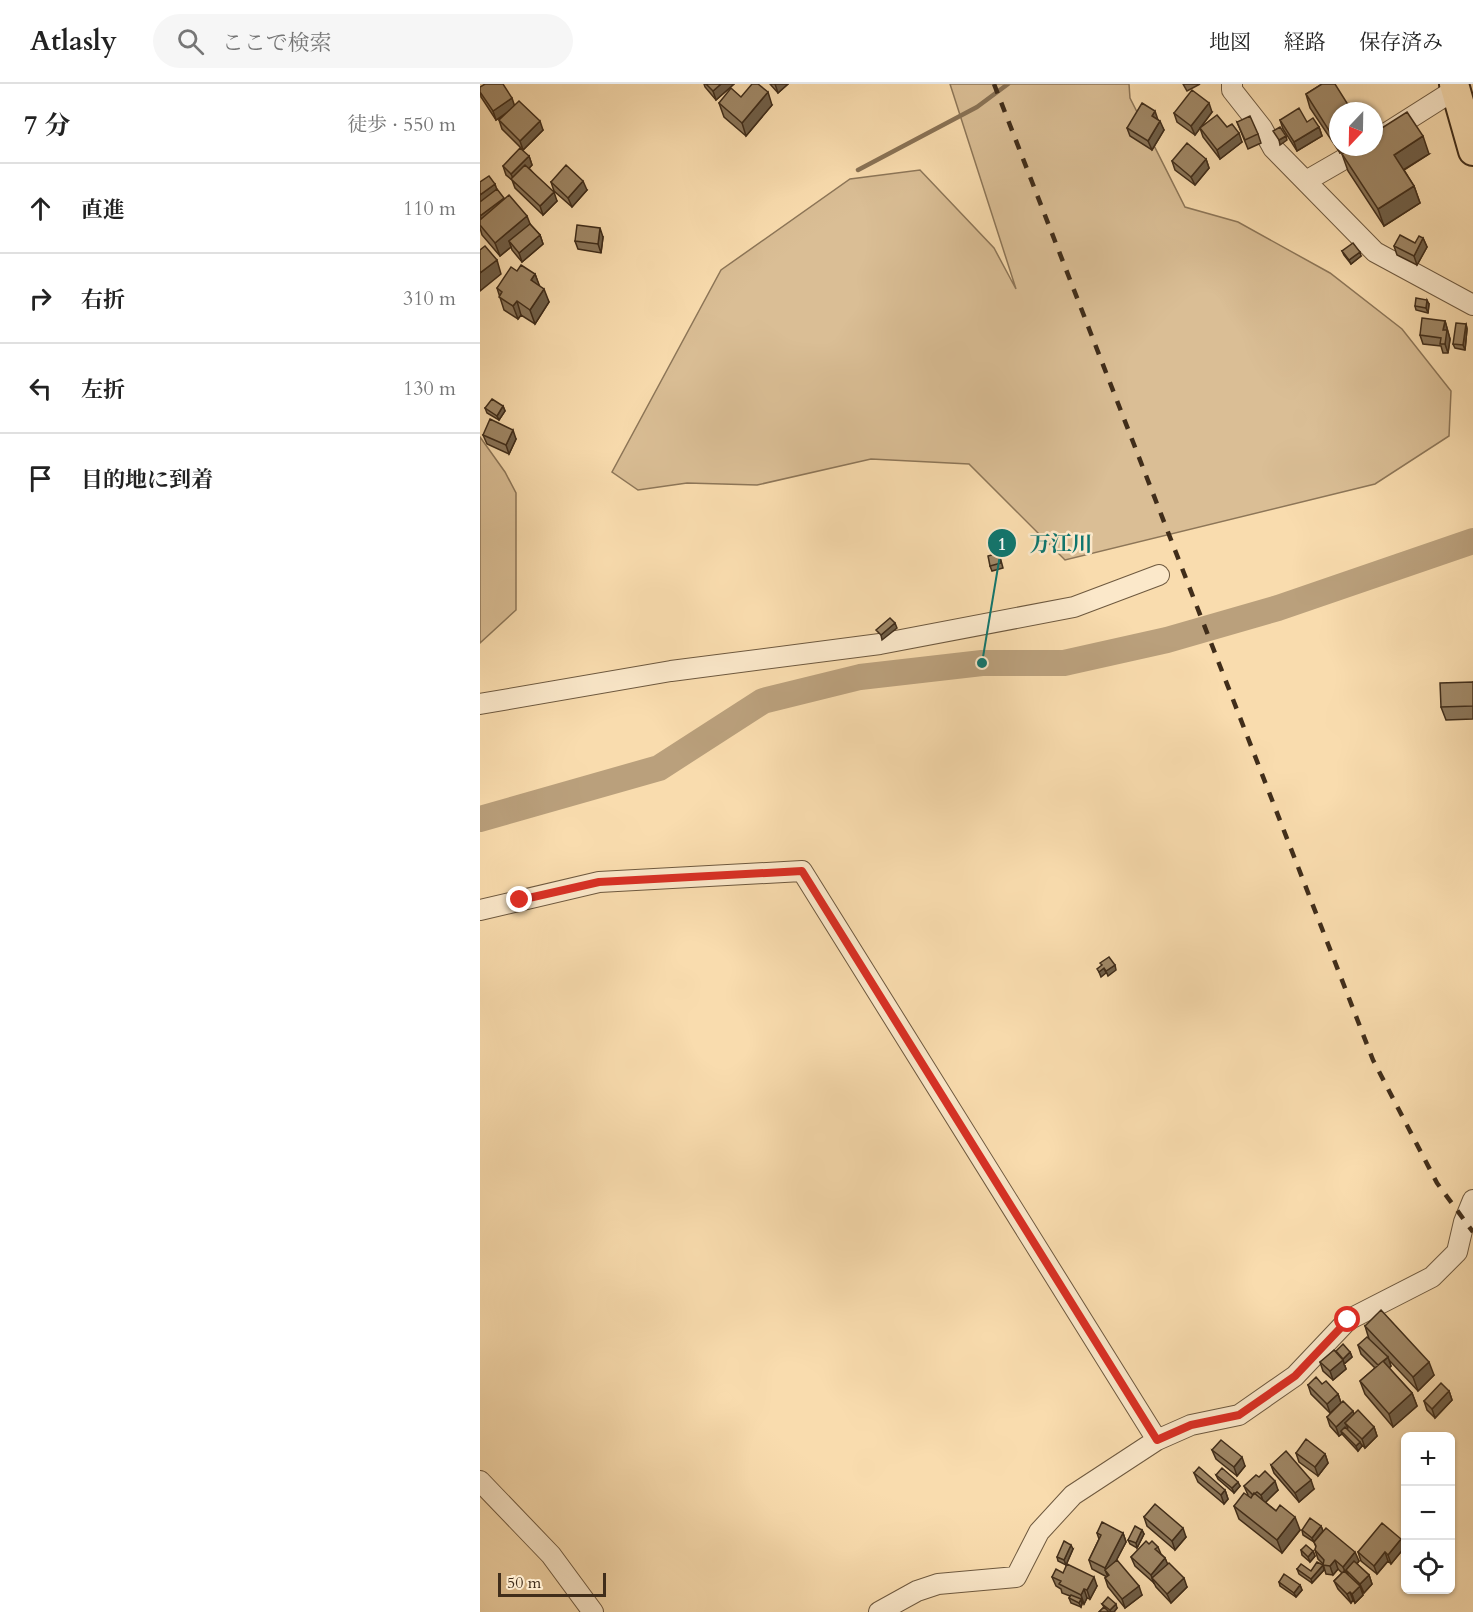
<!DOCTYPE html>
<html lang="ja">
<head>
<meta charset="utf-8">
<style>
	:root { --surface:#fff; --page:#f6f6f6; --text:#222; --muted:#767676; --line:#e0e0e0 }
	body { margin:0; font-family:Cardo,"Noto Serif JP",serif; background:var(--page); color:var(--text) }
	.controls { position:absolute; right:18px; bottom:18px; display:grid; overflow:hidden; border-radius:9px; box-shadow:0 2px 4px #0004 }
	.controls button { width:54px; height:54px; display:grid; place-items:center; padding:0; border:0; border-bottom:2px solid var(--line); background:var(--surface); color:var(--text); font:30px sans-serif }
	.compass { position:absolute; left:849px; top:18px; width:54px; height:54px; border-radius:50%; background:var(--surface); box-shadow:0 2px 4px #0004; rotate:202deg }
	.scale { position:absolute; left:18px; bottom:15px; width:108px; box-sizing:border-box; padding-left:6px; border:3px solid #402d1a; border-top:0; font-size:16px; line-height:21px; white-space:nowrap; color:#402d1a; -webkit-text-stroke:4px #fbe8ca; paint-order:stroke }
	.stop { position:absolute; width:18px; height:18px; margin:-14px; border:4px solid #d93025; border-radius:50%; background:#fff }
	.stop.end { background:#d93025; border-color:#fff; box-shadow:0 2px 6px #0008 }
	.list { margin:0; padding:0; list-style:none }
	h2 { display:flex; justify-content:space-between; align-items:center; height:78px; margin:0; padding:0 24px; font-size:26px }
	h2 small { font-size:20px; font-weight:400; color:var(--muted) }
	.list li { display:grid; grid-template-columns:39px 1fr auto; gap:18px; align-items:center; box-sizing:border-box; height:90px; padding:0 24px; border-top:2px solid var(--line) }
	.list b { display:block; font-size:22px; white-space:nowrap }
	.list em { font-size:20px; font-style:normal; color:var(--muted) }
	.icon { flex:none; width:33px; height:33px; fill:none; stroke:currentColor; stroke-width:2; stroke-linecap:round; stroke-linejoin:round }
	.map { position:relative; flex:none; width:993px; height:1528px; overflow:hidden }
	header { display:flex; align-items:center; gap:36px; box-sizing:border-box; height:84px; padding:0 30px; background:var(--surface); border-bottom:2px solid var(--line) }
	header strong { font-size:28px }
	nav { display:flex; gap:33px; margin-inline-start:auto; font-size:21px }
	.search { width:420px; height:54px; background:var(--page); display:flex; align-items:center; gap:15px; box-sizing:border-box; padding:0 21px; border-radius:33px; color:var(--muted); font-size:22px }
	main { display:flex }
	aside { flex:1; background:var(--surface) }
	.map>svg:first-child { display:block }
</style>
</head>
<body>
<header>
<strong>Atlasly</strong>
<div class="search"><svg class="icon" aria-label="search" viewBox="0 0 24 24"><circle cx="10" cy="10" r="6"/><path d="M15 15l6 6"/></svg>ここで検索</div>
<nav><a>地図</a><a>経路</a><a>保存済み</a></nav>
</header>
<main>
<aside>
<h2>7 分<small>徒歩 · 550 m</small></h2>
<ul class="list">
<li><svg class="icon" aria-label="ahead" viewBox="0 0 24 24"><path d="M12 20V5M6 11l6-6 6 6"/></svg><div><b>直進</b></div><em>110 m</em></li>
<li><svg class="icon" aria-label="right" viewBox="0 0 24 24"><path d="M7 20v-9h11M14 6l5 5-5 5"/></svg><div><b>右折</b></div><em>310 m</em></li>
<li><svg class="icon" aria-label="left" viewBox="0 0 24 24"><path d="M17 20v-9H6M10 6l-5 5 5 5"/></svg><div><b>左折</b></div><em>130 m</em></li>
<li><svg class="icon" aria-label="arrive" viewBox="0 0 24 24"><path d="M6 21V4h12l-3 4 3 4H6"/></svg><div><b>目的地に到着</b></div></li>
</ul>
</aside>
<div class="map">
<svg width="993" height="1528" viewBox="0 0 993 1528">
	<rect width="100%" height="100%" fill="#f9dcae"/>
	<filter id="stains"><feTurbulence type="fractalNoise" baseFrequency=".00333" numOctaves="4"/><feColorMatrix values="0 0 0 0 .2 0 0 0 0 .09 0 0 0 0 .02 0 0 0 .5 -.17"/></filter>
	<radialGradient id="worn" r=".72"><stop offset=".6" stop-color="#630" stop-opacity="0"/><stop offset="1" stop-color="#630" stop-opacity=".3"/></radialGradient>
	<!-- green -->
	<path fill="#dabe95" stroke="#8d7658" stroke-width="1.5" d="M470,0H649L650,14L705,123L758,138L850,189L922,245L971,307L969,352L895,400L585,476L489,380L391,375L277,401L207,399L158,406L132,388L241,186L370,95L440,86L514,164L536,205Z
		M0,353L25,388L36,409V526L0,559Z"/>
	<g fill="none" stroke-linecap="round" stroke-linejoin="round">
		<!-- stream -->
		<path stroke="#897255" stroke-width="4.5" d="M378,86L497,23L528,0"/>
		<!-- river -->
		<path stroke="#baa07c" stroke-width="26" d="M0,735L179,684L283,617L380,593L502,579H584L687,556L798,524L993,457"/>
		<defs>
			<path id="minor" d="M752,0V6L782,44L793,64L895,168L993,221
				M894,57L976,5
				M826,97L885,63
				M0,620L191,587L400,560L594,523L679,491
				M0,826L119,798L322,787L677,1356
				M0,1397L71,1471L113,1528
				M399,1528L437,1507L458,1500L536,1493L559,1448L593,1411L677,1356L711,1341L759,1331L815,1292L868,1236L952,1193L977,1168L984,1138L993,1116"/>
			<path id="highway" d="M974,0L993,67"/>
		</defs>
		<!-- minor casing -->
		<use href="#minor" stroke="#6e593f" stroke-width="22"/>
		<!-- highway casing -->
		<use href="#highway" stroke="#402d1a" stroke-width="32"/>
		<!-- minor -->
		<use href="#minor" stroke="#fbe8ca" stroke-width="20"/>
		<!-- highway -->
		<use href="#highway" stroke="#f9dcae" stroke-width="28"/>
		<!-- rail -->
		<path stroke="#402d1a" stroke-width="4.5" stroke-dasharray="10 10" stroke-linecap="butt" d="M514,0L893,976L957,1099L993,1148"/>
	</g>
	<!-- wall -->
	<path fill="#8a7559" stroke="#402d1a" stroke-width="1.5" d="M224,0H254L236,16L225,3Z
		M290,0H308L298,9Z
		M703,0H720L707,7Z
		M842,0L858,63H870L860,69L830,24L826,10Z
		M0,3L35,21L63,46L43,66L22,45L19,36L27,29L16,36L1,13Z
		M261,13L292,21L266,52L244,33L239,19Z
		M732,28L720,44L747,43L762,58L740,75L723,53L720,44L715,51L697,38L694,29Z
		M678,36L684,46L672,66L650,52L647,44Z
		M800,36L827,38L839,43L842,52L817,67L803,45Z
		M757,38L778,50L781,59L768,65Z
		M862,70H949L924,86L934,102L940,119L904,142L868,87Z
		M49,72L52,81L49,84L77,117L63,131L35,104L32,96L26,91L23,82Z
		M726,75L729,84L715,101L695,86L692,77Z
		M0,98L15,100L16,106L24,115L50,140L60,151L63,160L42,178L32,166L31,163L20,172L2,151L0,144Z
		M71,98L107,106L92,123L74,107Z
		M123,153L121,169L98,165L95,157Z
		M943,154L947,163L937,181L917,171L914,162L935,159Z
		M862,167L881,172L871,180L864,171Z
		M37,187L55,190L59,202L69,218L55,240L41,231L38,235L24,226L17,204Z
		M949,220L948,229L936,226L935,222Z
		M965,237L970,255L968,269H963L961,262L943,260L940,251Z
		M986,240L987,245L985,266L975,264L973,260Z
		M23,322L25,327L19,336L7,329L5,324Z
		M3,351L36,355L29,370L7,360Z
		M519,469L523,484L512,487L510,482Z
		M993,598V635L966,636L961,623Z
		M885,1242L954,1291L938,1307L908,1275L911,1282L909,1284L932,1309L937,1322L913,1343L885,1310L880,1297L895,1284L881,1270L878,1261L889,1255Z
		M856,1267L870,1268L872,1273L864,1280V1279L866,1285L853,1296L843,1287L840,1278L856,1269Z
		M828,1301L858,1310L861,1319L850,1329L831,1310Z
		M969,1307L972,1316L955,1334L947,1326L944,1317Z
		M874,1330L894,1343L897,1352L885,1364L881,1360L882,1362L878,1367L862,1350L859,1352L850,1342L847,1333Z
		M732,1366L765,1382L757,1392L736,1375Z
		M816,1369L845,1370L848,1379L838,1392L819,1378Z
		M791,1381L834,1405L819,1418L794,1389Z
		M714,1389L745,1406L748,1415L744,1420L718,1398Z
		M736,1391L760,1402L754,1409L738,1395Z
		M779,1393L798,1406L785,1418L820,1446L802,1469L759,1435L754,1422L768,1411L764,1402Z
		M664,1433L706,1453L695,1466L667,1442Z
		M841,1442L843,1447L834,1458L823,1451L822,1446Z
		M662,1446L664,1450L657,1464L650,1460L648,1456Z
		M617,1449H643L646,1458L636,1477L662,1511L645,1524L628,1503L625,1494L627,1493L612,1485L609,1476L619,1455Z
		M834,1458L879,1477L877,1480L889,1491L892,1500L884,1509L881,1506L883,1511L875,1519L873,1516L871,1519L858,1505L854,1497L862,1489L858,1485L853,1491L846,1490L843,1480L838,1475L835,1466L836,1463Z
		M669,1460L678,1463L681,1470L685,1474L687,1480L707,1503L691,1519L676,1503L674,1499L655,1482L651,1473Z
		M924,1464L911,1480L908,1477L897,1490L881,1477L878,1468Z
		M593,1465L586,1481L578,1477L577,1473Z
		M821,1466L833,1467L835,1472L830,1478L822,1471Z
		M843,1481L844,1486L832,1499L819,1490L817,1485L831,1487Z
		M583,1489L617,1502L610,1515L607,1514L604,1520L602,1518V1520L601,1523L591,1519L589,1514L590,1512L582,1509L581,1505L576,1502L572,1493Z
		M799,1498L820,1501L822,1506L816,1513L800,1502Z
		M622,1520L637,1524L634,1528H619L624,1523Z"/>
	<!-- shaded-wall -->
	<path fill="#705f48" stroke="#402d1a" stroke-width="1.5" d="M241,0H254L236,16L233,7Z
		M295,0H308L298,9Z
		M288,8L292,21L266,52L262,39Z
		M32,14L35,23L16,36L13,27Z
		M729,19L732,28L715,51L711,42Z
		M675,27L678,36L672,32Z
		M60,37L63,46L43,66L40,57Z
		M680,37L684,46L672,66L668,57Z
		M839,43L842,52L817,67L814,58Z
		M759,49L762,58L740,75L737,66Z
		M806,52L807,56L800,61L799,56Z
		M943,52L949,70L920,88L914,71Z
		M858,54V63H870L860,69L855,56Z
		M49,72L52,81L35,99L31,90Z
		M726,75L729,84L715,101L711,93Z
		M103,97L107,106L92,123L88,114Z
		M15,100L18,109L0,122V111Z
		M934,102L940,119L904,142L898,125Z
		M74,108L77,117L63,131L60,122Z
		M24,114L4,141L0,132Z
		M47,132L52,145L29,157L31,163L20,172L15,159Z
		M120,144L123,153L121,169L118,160Z
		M60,151L63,160L42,178L39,169Z
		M943,154L947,163L937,181L934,172Z
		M880,168L881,172L871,180L869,176Z
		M17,176L21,190L0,207V189Z
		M55,190L60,203L51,196Z
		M64,205L69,218L55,240L50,226Z
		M947,216L949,220L948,229L946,224Z
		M37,217L41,231L38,235L33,222Z
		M965,237L970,255L968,269L965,260L963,246Z
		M986,240L987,245L985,266L983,261Z
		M23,322L25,327L19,336L17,332Z
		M33,346L36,355L29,370L26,361Z
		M415,539L417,544L402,556L401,551Z
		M635,881L636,886L628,892L626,887Z
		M624,884L626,889L621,893L619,888Z
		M870,1268L872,1273L864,1280L863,1275Z
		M908,1273L911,1282L902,1291L899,1282Z
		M863,1276L866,1285L853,1296L850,1287Z
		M949,1278L954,1291L938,1307L933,1293Z
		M969,1307L972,1316L955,1334L952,1325Z
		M932,1309L937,1322L913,1343L909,1330Z
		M858,1310L861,1319L850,1329L847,1320Z
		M873,1327L876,1336L865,1339L868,1344L863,1349L861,1347L862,1350L859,1352L856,1343Z
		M894,1343L897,1352L885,1364L882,1355Z
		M880,1358L882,1362L878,1367L876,1362Z
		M845,1370L848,1379L838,1392L835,1383Z
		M762,1373L765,1382L757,1392L754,1383Z
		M831,1396L834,1405L819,1418L815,1409Z
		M795,1397L798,1406L784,1420L781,1411Z
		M758,1398L760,1402L754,1409L752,1404Z
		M745,1406L748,1415L744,1420L741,1411Z
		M815,1433L820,1446L802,1469L797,1456Z
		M841,1442L843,1447L834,1458L832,1454Z
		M703,1444L706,1453L695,1466L692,1457Z
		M662,1446L664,1450L657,1464L656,1459Z
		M643,1449L646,1458L629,1490L625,1486L628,1493L625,1484Z
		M921,1455L924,1464L911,1480L908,1471Z
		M591,1461L593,1465L586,1481L584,1476Z
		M833,1467L835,1472L830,1478L828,1473Z
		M875,1468L879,1477L869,1489L866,1486L868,1491L867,1492L863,1483Z
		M905,1468L908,1477L897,1490L894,1482Z
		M685,1474L689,1483L672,1494L674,1500L671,1491Z
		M855,1476L858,1485L853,1491L850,1482Z
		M843,1481L844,1486L832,1499L831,1495Z
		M889,1491L892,1500L884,1509L880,1500Z
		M614,1493L617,1502L610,1515L607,1506Z
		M704,1494L707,1503L691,1519L687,1510Z
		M820,1501L822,1506L816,1513L814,1509Z
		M659,1502L662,1511L645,1524L642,1515Z
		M880,1502L883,1511L875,1519L872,1510Z
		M604,1505L607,1514L604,1520L601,1511Z
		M870,1508L873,1516L871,1519L867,1510Z
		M601,1515L602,1520L601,1523L599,1519Z
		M636,1520L637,1524L634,1528H631L630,1526Z"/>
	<!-- building -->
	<path fill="#a08867" stroke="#402d1a" stroke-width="1.5" d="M5,0H23L32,14L13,27L0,8V3Z
		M226,0H241L233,7Z
		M272,0H278L288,8L262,39L239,19L251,4L261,13Z
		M842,0H855L872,27H858V54L855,56L826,10Z
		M712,6L729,19L711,42L694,29Z
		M39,17L60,37L40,57L19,36Z
		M662,19L675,27L672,32L680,37L668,57L647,44Z
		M819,24L827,38L833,34L839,43L814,58L800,36Z
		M927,28L943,52L914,71L934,102L898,125L862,70L872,63H894V49Z
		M737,31L747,43L752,40L759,49L737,66L720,44Z
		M770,32L778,50L765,56L757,38Z
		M800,43L806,52L799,56L793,47Z
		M707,59L726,75L711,93L692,77Z
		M40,64L49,72L31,90L23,82Z
		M45,81L74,108L60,122L31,95Z
		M86,81L103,97L88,114L71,98Z
		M9,92L15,100L0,111V98Z
		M17,105L24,114L0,132V118Z
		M29,111L47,132L15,159L0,141V136Z
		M50,140L60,151L39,169L29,157Z
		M97,141L120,144L118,160L95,157Z
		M920,151L935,159L939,152L943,154L934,172L914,162Z
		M873,159L880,168L869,176L862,167Z
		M5,162L17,176L0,189V166Z
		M41,181L55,190L51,196L64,205L50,226L37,217L33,222L19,213L22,208L17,204L31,183L37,187Z
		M936,214L947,216L946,224L935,222Z
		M942,234L965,237L963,246H967L965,260H960L961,254L940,251Z
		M976,239L986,240L983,261L973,260Z
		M12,315L23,322L17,332L5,324Z
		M10,335L33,346L26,361L3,351Z
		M519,469L521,479L510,482L508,472Z
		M410,534L415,539L401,551L396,546Z
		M993,598V622L961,623L960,599Z
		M629,873L635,881L626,887L624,884L619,888L617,885L622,881L620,879Z
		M901,1226L949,1278L933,1293L885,1242Z
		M887,1253L908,1273L898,1281L878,1261Z
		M863,1260L870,1268L863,1275L856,1267Z
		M854,1266L863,1276L850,1287L840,1278Z
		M903,1277L932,1309L909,1330L880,1297Z
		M836,1293L842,1300L846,1297L858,1310L847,1320L828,1301Z
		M961,1299L969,1307L952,1325L944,1317Z
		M863,1317L873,1327L856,1343L847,1333Z
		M878,1326L894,1343L882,1355L865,1339Z
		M865,1343L880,1358L876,1362L861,1347Z
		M826,1355L845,1370L835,1383L816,1369Z
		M741,1356L762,1373L754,1383L732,1366Z
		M806,1367L831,1396L815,1409L791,1381Z
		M719,1383L745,1406L741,1411L714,1389Z
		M742,1384L758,1398L752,1404L736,1391Z
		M785,1387L795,1397L781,1411L777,1408L773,1411L764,1402L776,1391L779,1393Z
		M764,1409L771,1414L774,1409L796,1427L800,1421L815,1433L797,1456L754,1422Z
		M675,1420L703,1444L692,1457L664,1433Z
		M830,1434L841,1442L832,1454L822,1446Z
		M622,1438L643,1449L625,1484L609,1476L621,1451L617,1449Z
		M902,1439L921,1455L908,1471L905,1468L894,1482L878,1468Z
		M655,1442L662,1446L656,1459L648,1456Z
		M846,1444L875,1468L863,1483L855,1476L850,1482L843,1481L844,1476L835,1466L836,1462L834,1458Z
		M584,1457L591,1461L584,1476L577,1473Z
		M666,1457L669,1460L672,1457L678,1463L675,1465L685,1474L671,1491L651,1473Z
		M826,1461L833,1467L828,1473L821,1466Z
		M637,1476L659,1502L642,1515L625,1494L629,1491L625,1486Z
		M874,1477L889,1491L880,1500L866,1486Z
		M837,1478L843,1481L831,1495L817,1485L821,1480L831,1487Z
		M689,1479L704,1494L687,1510L672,1494Z
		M587,1480L614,1493L607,1506L604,1505L601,1511L579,1500L581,1497L572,1493L576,1485L583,1489Z
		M864,1487L880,1502L872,1510L870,1508L867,1510L854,1497Z
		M804,1490L820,1501L814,1509L799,1498Z
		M591,1511L601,1515L599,1519L589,1514Z
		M628,1513L636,1520L630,1526L622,1520Z
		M624,1523L629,1528H619Z"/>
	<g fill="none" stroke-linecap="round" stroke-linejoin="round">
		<!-- route -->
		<path stroke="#d93025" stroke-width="8" d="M40,816L119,798L322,787L677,1356L711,1341L759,1331L815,1292L868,1236"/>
	</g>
	<!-- callouts -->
	<path fill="none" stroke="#0f766e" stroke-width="2" d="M502 579L522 459"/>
	<g fill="#0f766e" stroke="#fbe8ca" stroke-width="2">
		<circle cx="502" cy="579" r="6"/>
		<circle cx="522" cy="459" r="15"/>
	</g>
	<g font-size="18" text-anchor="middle" font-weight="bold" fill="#fff">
		<text x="522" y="466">1</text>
	</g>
	<g font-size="21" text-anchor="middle" font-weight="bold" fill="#0f766e" stroke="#fbe8ca" stroke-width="5" stroke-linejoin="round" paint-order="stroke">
		<text x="581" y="467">万江川</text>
	</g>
	<rect width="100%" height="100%" filter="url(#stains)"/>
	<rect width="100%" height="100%" fill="url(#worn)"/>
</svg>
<div class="controls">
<button>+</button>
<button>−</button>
<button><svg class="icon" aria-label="locate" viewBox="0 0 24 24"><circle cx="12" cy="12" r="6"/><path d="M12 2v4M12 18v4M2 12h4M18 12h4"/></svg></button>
</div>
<svg class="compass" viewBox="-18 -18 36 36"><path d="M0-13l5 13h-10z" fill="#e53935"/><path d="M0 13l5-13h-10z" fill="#767676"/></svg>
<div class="scale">50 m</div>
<div class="stop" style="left:868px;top:1236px"></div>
<div class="stop end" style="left:40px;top:816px"></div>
</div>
</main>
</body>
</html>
